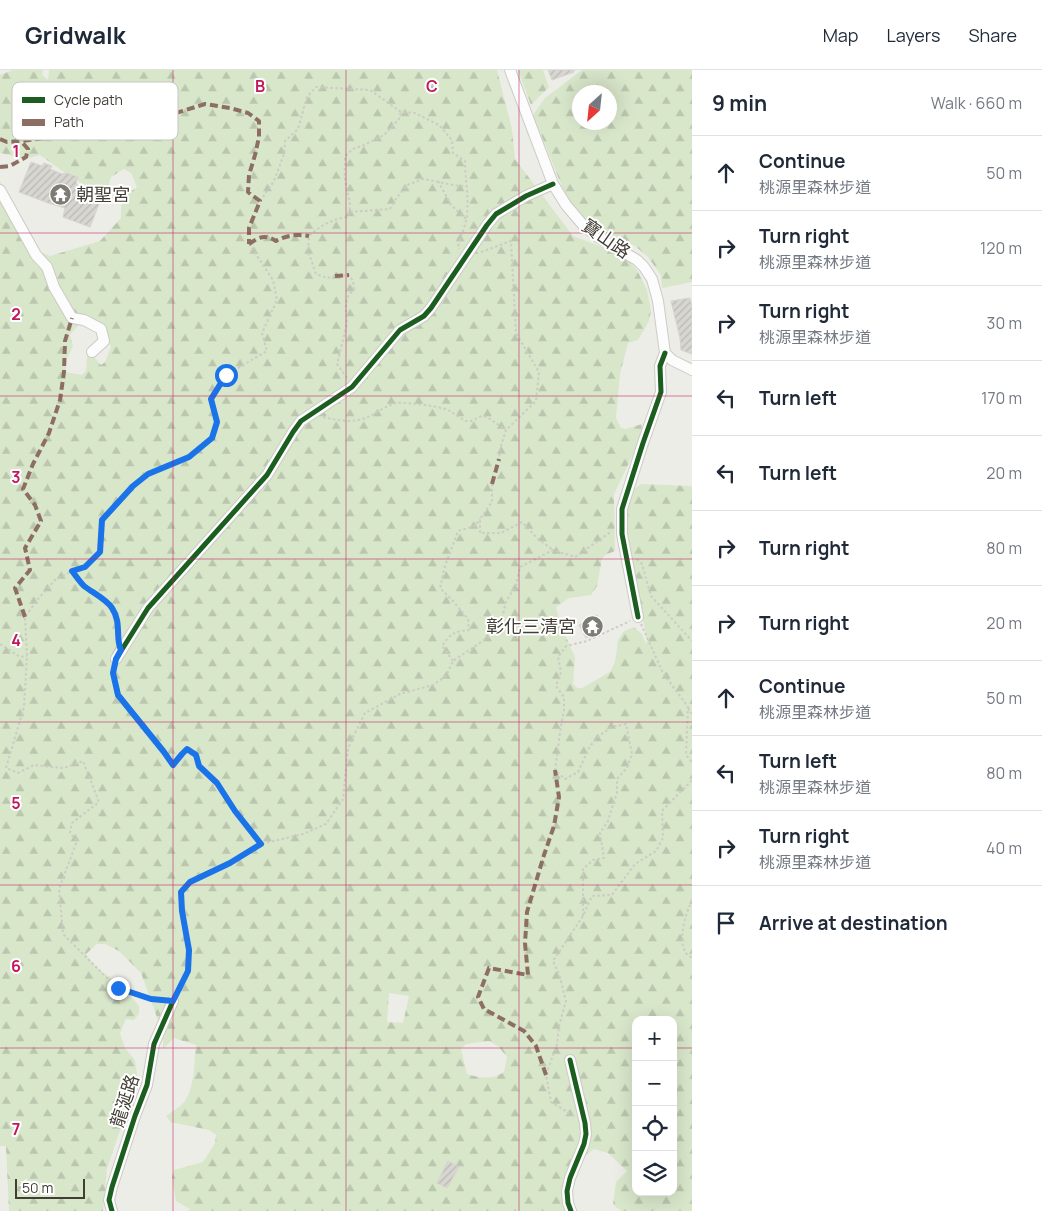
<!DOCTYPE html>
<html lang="en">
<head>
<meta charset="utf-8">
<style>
	:root { --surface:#fff; --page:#f6f6f7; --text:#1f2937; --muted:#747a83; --line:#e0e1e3 }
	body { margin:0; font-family:Manrope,"Noto Sans TC",sans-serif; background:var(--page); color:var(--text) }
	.controls { position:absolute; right:15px; bottom:15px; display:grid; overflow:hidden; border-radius:10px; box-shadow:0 5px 20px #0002 }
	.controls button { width:45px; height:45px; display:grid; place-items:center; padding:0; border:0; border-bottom:1px solid var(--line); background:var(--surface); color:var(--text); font:25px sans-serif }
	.compass { position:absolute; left:572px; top:15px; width:45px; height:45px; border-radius:50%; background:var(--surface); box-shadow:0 5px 20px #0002; rotate:207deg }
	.scale { position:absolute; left:15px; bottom:12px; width:70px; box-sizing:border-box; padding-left:5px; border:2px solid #423e35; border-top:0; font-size:14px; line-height:18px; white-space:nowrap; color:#423e35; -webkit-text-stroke:4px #fff; paint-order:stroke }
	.stop { position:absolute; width:15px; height:15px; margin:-11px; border:4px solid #1a73e8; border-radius:50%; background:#fff }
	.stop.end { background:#1a73e8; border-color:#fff; box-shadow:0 1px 5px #0008 }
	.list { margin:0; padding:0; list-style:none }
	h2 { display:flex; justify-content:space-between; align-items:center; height:65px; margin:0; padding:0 20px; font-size:21px }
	h2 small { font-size:16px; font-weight:400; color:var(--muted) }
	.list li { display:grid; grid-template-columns:32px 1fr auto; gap:15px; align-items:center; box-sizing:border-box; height:75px; padding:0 20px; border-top:1px solid var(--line) }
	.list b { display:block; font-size:19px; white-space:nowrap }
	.list p { margin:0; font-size:16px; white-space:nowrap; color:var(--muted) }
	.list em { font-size:16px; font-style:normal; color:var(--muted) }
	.icon { flex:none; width:28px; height:28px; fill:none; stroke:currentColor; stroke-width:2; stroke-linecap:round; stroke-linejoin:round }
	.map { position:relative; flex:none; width:692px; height:1141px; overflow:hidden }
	header { display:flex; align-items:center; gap:30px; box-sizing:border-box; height:70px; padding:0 25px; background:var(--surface); border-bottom:1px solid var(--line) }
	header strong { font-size:24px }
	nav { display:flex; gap:28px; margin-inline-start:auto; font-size:18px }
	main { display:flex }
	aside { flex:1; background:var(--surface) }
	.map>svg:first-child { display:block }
</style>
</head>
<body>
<header>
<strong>Gridwalk</strong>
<nav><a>Map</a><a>Layers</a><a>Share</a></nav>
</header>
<main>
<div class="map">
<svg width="692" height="1141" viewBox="0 0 692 1141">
	<defs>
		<pattern id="forest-firs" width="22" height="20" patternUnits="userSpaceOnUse" patternTransform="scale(1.25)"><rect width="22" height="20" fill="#d8e6ca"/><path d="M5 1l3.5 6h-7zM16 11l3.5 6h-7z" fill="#bbc6ae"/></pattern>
		<pattern id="building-hatch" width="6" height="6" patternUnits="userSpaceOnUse" patternTransform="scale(1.25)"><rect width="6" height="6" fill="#d7d6d1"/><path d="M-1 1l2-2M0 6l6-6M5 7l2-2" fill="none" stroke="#bab9b4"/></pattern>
	</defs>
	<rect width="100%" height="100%" fill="#edede8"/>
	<!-- forest -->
	<path fill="url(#forest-firs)" fill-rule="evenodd" d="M13,0H43L42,5L48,10L49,0H497L512,59L515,89L573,166L608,179L627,189L637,200L647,220L651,241L649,251L638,270L628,273L620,304L616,348L621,358L626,359L642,354L640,370L614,424L615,481L605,485L602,489L597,516L591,525L569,528L556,537L562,558L575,587L573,614L577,618H582L610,602L615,592L618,570L624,561L634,557L642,564L646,574L647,570L624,455L631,421L641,414L692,416V1141H622L613,1135L616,1112L627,1101L608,1083L594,1079L575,1093L571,1108L574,1141H188L190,1139L176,1131L172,1107L174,1100L203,1092L215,1073L216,1065L209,1060L171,1052L166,1046C172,1042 180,1037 185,1031C195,1016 194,993 196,975L174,968L163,979V964L141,903L119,881L105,874H97L86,884L95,896L125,919L139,936V944L134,950L126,949L120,963L125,978L135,990L138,1012L134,1035L119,1063L107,1099L103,1141H9L6,1076H0V111L12,141L36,180L50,186L100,171L121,148C121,129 121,128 137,117L131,103L124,99L111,107L109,114L112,121L107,127L72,108L40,85L25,89L0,83V5ZM81,253L101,259L108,267L111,277L105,292L101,295L93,286L87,285L86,301L82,305L66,302V291L73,276L70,265L73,261ZM389,923L409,926L403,953L387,952ZM636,950H673V1122H636ZM489,971L498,976L507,987L504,1002C492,1010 480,1008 467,1004L461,979L466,974ZM448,1092L458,1097L447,1118L437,1112Z
		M518,0H543L549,17L531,35Z
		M582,0H692V212L662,218L661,205L648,187L635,176L601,161L570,136L533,45L545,28ZM580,22H610V52H580Z"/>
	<!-- building -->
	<path fill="url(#building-hatch)" stroke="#d5d4ce" d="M548,0H574V2L552,10Z
		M31,92L42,96L44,93L52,96L50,99L62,104L66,103L78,107L76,112L79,120L101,129L90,157L63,147L65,138L48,133L19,122Z
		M690,228L692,236V284L681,280L680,268L671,231Z
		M597,545L604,558L586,568L579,555Z
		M448,1091L459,1097L447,1118L437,1113Z"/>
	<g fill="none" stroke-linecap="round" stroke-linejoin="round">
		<defs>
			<path id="minor" d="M510,0L553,114L566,135L583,155L598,167L637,190L644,197L652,209L658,231L665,283L672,290L692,300
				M0,120L36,185L47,197L54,217L72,248L84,250L101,259L104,271L92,282
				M638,547L622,464V439L643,373L661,322L660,296L665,283
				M116,589L148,538L267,405L293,362L301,351L352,317L400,260L424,246L431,238L487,155L496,144L526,126L553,114
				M570,990L585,1053L586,1064L584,1074L570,1108L567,1121L568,1133L571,1141
				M112,1141L109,1130L112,1117L135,1046L147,1015L154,974L173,931"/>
		</defs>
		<!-- minor casing -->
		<use href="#minor" stroke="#cbcac6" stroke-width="12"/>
		<!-- path -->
		<path stroke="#cccbc6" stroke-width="2" stroke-dasharray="2.5 2.5" stroke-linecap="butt" d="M438,111L451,135L466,149
			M260,131L274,111L284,84L285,71L298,59L307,27L316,17L370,20L401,42L415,43L439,55L452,70L453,83L465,91C465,110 470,133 466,151C464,160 460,168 458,177L459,179
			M350,142L390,139L396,129L407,115L423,109L459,116H466
			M481,182L511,171L516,263L539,302L536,331L506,360L500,379L499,389
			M347,308L337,294C340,282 343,270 346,258C349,242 340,233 354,219L353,211L349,205L335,206L327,208L316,204L308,181L309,166C321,155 331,150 347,147C353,136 348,127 346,115C344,106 345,96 345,86L353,79L364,75L384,65L399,49L401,42
			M323,347C340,351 356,354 372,345C379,341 388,335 396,333C406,332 441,336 450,341C455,344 460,348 466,351H471L482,346L487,347L506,360
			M492,414V432L480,449V463H501L522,452L537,468L553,480
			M637,489L642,494L651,526L692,571
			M72,501C76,506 80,512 85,516C105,533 119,536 119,567
			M641,554L663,603L688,637L686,685L692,692
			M0,574L20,587L27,586
			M453,591L442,576C451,563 453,562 469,560L468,549L453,531L440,518L445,496L458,461L475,456L480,449
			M114,598L113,603L118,625L164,682L173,695L181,684L187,679L196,685L199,696L217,713L235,741L261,774
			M688,638L692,644
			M692,830C686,843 677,870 686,883C687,885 690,886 692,888
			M583,846V799L593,790L604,788L600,763L608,751L612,738L617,723V709L627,698L632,684L626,654L612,657L600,665L590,676L578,702L565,709L555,700L561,656L564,640V627L556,616L561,602L558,587L566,576L587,571L630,551
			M177,923L189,901V880L182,841L181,822L190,812L230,793L261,774L303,764L326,754L343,729L348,679L354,665L365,643L400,624L433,615L446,606L453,591L490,566L502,548L506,532L516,515L520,497L553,480L575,487L612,461
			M162,930L151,929L117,918L63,864L59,819L77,771L70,763L72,753L99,732L83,691L64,698L34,695L18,703L6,698L24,637L27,586L25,547L38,529L55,510L72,501L85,497L100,482L102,450L133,416L148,404L189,387L213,368L217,352L211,329L226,305L267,281L262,263L277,230L273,210L249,174
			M574,1046L551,1032L546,1005L552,988L557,975L559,956L566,931L560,907L553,891L583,846L592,826L612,825L635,794L656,781L663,768L662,741L692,710"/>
		<!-- minor -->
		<use href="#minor" stroke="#fcfcfc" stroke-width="10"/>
		<!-- quiet -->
		<path stroke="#8d6e63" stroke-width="4" stroke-dasharray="8 4" stroke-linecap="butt" d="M0,69L7,72L21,71L45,68L58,62H74L93,56L126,55L150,51L205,34L230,38L248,43L259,51V67L255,85L249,105L248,122L260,131L249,158V174
			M0,97L10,96L26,87L28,79L21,71
			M249,174C259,167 265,164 276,171C287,165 297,164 309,166
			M335,206L349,205
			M492,414L499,389
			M25,547L15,518L30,500L25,478L41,451L35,435L23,419L33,394L49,363L60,330L64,302L65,271L72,248
			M546,1005L536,976L524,961L484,939L478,927L489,898L528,905L525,873L527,842L544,785L554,756L559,727L555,700"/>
		<defs>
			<path id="cycleway" d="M638,547L622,464V439L643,373L661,322L660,296L665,283
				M116,589L148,538L267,405L293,362L301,351L352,317L400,260L424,246L431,238L487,155L496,144L526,126L553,114
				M570,990L585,1053L586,1064L584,1074L570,1108L567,1121L568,1133L571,1141
				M112,1141L109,1130L112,1117L135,1046L147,1015L154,974L173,931"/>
		</defs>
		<!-- cycleway casing -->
		<use href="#cycleway" stroke="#fff" stroke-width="8"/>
		<!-- cycleway -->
		<use href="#cycleway" stroke="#1b5e20" stroke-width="5"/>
	</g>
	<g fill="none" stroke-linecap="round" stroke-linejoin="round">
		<!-- route -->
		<path stroke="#1a73e8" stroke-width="6" d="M118,918L151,929L173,931L188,901L189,880L182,841L181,822L190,812L230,793L261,774L235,741L217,713L199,696L196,685L187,679L182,684L173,695L164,682L118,625L113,603L116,589L121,580C115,568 122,553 112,538C106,529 93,523 84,516C80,512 76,506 72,501L85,497L100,482L102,450L133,416L148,404L189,387L212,368L217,352L211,329L226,305"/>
	</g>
	<!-- grid -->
	<path fill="none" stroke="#c2185b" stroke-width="1" stroke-opacity="0.55" d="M173,0V1141M346,0V1141M519,0V1141M0,163H692M0,326H692M0,489H692M0,652H692M0,815H692M0,978H636M673,978H692"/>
	<!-- icons -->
	<defs>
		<symbol id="temple-disc" viewBox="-11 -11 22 22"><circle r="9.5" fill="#7e7b74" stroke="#fff"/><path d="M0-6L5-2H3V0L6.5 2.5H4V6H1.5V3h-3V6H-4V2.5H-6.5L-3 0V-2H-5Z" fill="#fff"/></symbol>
	</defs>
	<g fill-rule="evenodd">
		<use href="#temple-disc" x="48" y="112" width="25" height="25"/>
		<use href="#temple-disc" x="580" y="544" width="25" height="25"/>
	</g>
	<g text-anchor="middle" stroke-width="4" stroke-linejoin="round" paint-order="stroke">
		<!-- poi labels -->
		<g font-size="18" fill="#423e35" stroke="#fff" text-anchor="start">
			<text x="76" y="131">朝聖宮</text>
			<text x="576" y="563" text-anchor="end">彰化三清宮</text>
		</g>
		<!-- street labels -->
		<g font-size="18" fill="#423e35" stroke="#fff">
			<text transform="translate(606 169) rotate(35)" y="6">寶山路</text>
			<text transform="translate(125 1031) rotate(-72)" y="6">龍涎路</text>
		</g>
	</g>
	<!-- legend -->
	<rect x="12" y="12" width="166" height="58" rx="8" fill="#fff" stroke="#c6c5c2" stroke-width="1"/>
	<rect x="22" y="27" width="23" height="6" fill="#1b5e20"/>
	<rect x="22" y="49" width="23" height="7" fill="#8d6e63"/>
	<g font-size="14" fill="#423e35">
		<text x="54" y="35">Cycle path</text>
		<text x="54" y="57">Path</text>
	</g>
	<g font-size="16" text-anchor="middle" font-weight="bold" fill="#c2185b" stroke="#fff" stroke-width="4" stroke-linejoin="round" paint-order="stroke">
		<text x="260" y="22">B</text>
		<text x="432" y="22">C</text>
		<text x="16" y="87">1</text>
		<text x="16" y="250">2</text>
		<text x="16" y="413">3</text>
		<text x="16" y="576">4</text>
		<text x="16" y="739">5</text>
		<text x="16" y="902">6</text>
		<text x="16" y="1065">7</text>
	</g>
</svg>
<div class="controls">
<button>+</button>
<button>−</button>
<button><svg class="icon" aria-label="locate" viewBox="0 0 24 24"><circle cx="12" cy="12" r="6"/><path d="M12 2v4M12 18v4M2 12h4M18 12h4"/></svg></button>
<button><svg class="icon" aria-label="layers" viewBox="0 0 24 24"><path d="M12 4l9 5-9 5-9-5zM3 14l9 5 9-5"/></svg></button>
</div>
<svg class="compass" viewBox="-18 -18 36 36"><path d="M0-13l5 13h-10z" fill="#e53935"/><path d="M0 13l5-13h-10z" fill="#747a83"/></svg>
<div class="scale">50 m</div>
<div class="stop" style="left:226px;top:305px"></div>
<div class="stop end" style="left:118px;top:918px"></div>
</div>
<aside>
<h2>9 min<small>Walk · 660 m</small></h2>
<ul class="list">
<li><svg class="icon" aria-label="ahead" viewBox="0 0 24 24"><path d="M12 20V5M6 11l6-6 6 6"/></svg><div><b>Continue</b><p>桃源里森林步道</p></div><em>50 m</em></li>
<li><svg class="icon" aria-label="right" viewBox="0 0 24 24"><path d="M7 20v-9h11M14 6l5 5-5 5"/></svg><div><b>Turn right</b><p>桃源里森林步道</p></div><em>120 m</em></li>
<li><svg class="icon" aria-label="right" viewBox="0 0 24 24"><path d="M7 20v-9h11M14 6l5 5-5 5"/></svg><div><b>Turn right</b><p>桃源里森林步道</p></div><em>30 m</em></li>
<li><svg class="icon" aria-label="left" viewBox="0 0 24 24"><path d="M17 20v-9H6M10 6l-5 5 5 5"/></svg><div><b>Turn left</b></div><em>170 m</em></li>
<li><svg class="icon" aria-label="left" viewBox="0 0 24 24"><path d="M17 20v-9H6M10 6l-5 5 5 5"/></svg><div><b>Turn left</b></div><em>20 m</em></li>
<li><svg class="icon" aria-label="right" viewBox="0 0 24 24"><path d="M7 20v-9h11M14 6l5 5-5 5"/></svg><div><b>Turn right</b></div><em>80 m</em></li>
<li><svg class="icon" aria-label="right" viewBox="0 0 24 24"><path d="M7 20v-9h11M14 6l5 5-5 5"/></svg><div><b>Turn right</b></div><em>20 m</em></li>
<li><svg class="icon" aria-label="ahead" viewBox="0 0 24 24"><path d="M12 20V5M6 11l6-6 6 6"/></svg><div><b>Continue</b><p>桃源里森林步道</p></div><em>50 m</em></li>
<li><svg class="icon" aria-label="left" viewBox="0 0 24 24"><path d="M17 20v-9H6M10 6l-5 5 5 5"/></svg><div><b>Turn left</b><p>桃源里森林步道</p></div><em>80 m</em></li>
<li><svg class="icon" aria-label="right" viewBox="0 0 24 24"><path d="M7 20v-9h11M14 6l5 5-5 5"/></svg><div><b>Turn right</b><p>桃源里森林步道</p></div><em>40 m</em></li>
<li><svg class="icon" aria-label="arrive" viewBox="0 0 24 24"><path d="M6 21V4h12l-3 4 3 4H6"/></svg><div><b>Arrive at destination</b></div></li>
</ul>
</aside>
</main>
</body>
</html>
